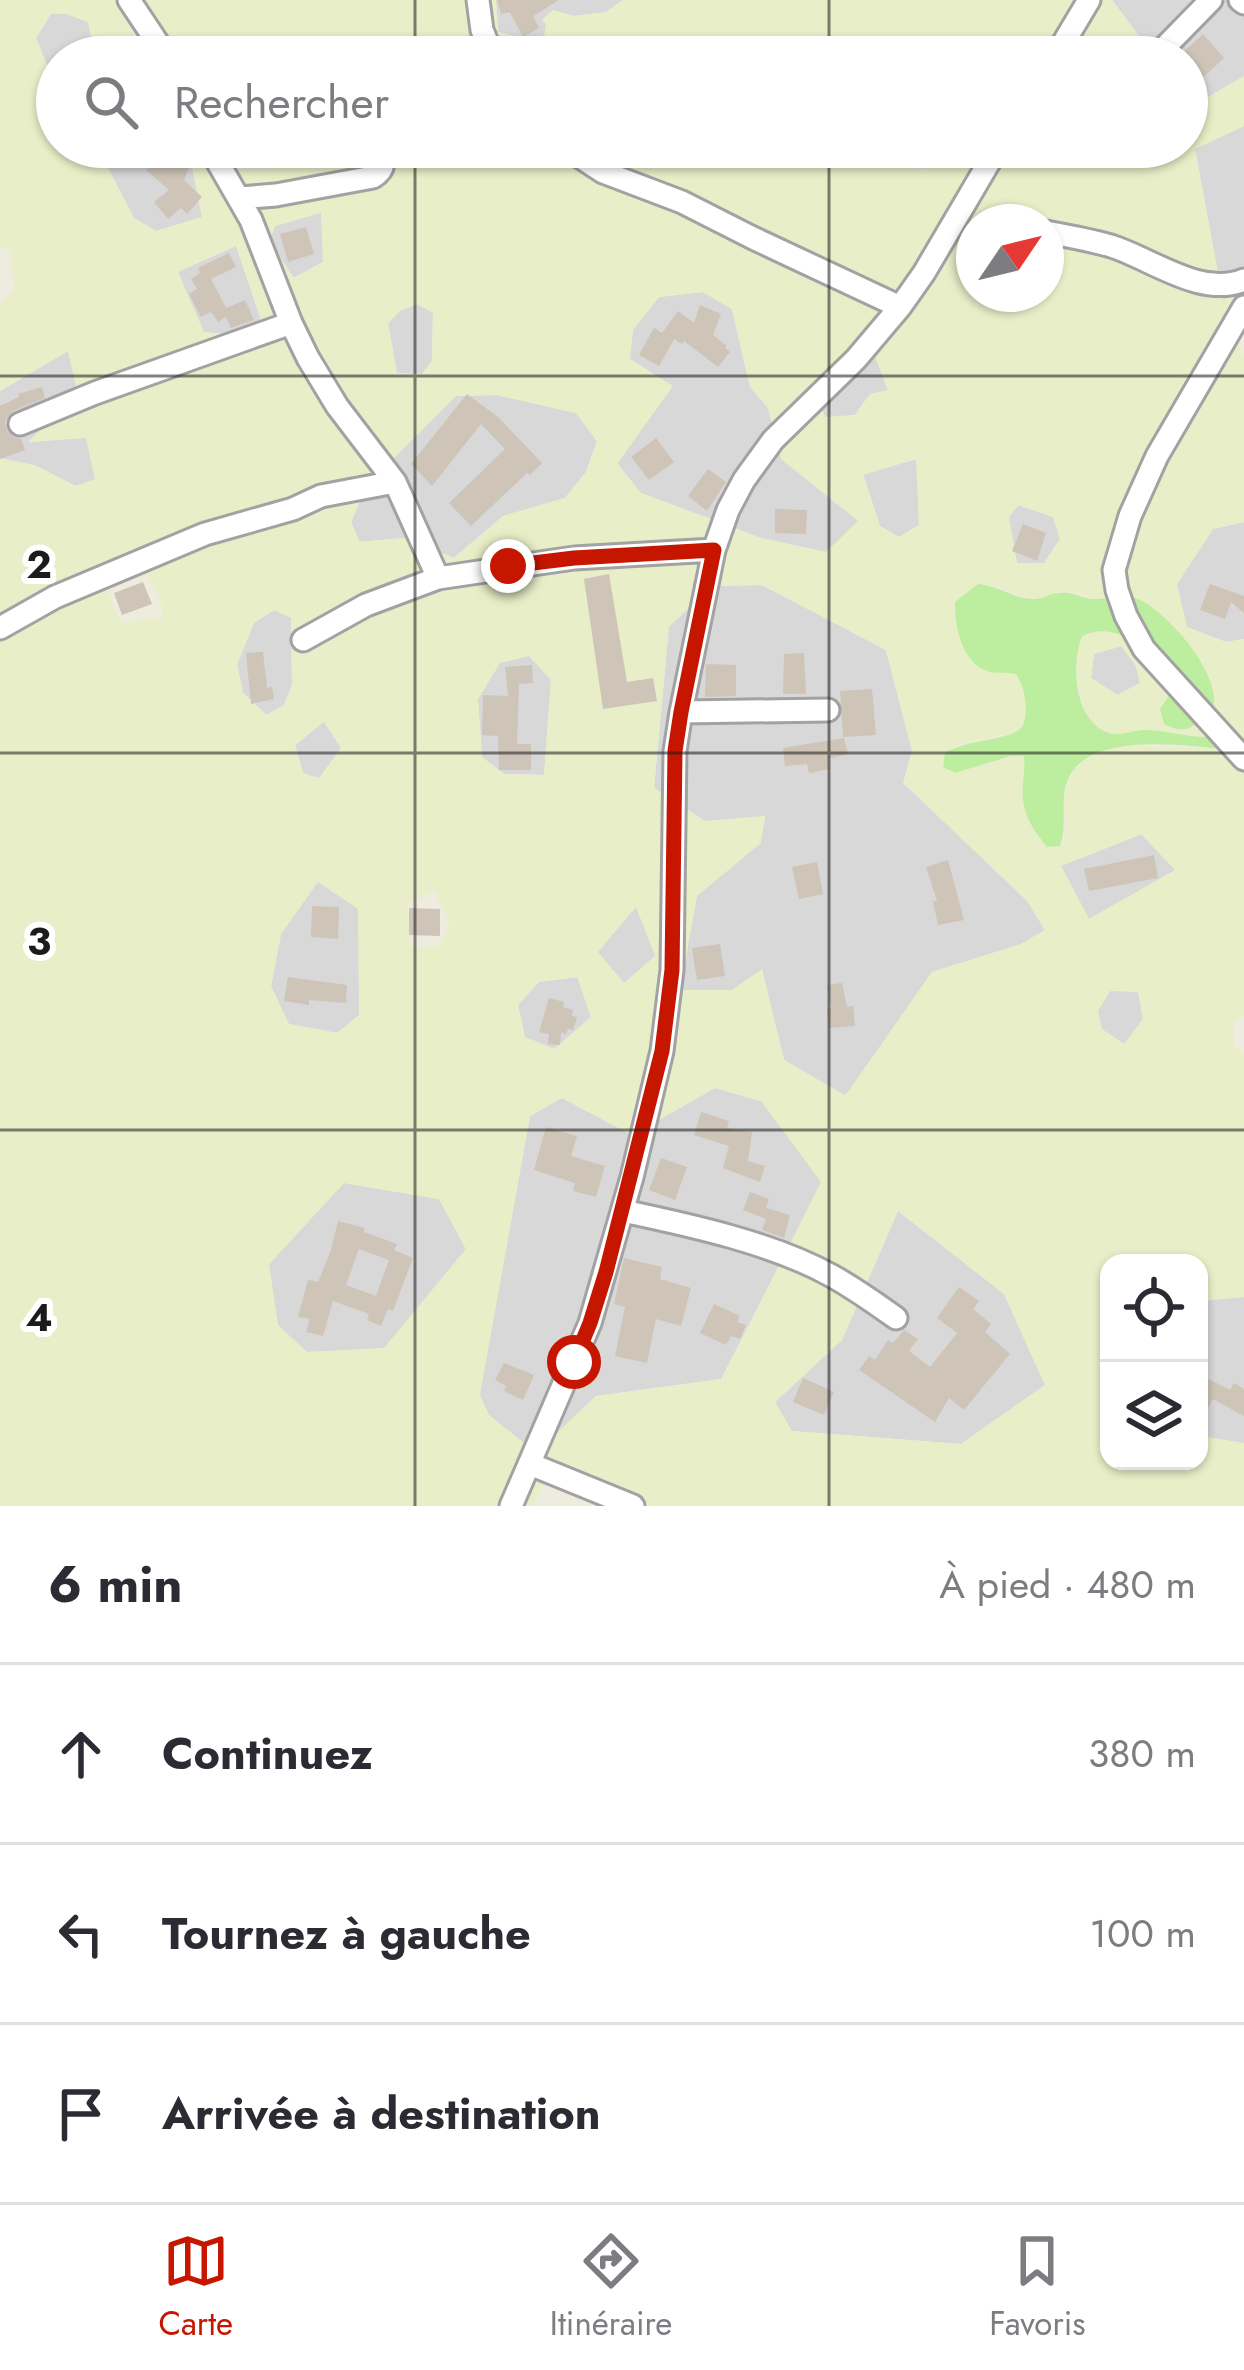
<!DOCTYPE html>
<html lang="fr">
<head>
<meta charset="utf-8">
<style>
	:root { --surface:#fff; --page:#f2f2f3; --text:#2b2b33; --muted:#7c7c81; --line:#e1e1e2; --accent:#c61600 }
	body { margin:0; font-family:Jost,sans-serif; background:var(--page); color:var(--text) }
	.controls { position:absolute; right:36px; bottom:36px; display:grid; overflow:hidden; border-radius:24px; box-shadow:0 3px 9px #0004 }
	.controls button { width:108px; height:108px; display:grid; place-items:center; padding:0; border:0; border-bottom:3px solid var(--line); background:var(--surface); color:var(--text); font:60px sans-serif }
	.compass { position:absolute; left:956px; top:204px; width:108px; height:108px; border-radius:50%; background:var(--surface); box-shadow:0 3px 9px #0004; rotate:55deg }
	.stop { position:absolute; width:36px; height:36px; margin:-27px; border:9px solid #c61600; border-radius:50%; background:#fff }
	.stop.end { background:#c61600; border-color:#fff; box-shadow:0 3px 12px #0008 }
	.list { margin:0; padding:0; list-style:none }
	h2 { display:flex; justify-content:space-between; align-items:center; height:156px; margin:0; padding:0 48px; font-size:51px }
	h2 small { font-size:39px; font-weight:400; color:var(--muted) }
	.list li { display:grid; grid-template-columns:78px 1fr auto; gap:36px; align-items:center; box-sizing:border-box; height:180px; padding:0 48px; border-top:3px solid var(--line) }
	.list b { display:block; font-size:45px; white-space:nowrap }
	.list em { font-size:39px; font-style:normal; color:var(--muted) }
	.icon { flex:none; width:66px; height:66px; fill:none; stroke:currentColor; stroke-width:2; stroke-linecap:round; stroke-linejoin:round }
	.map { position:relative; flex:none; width:1244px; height:1506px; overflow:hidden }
	.search { position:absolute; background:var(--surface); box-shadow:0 3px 9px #0004; left:36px; right:36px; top:36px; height:132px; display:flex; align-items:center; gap:30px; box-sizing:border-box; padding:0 42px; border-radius:66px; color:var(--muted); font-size:45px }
	.sheet { height:696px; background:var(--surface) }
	nav { display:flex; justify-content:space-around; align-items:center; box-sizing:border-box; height:168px; border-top:3px solid var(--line); background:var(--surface); font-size:33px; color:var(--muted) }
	nav a { display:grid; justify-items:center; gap:6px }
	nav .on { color:var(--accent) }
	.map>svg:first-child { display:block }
</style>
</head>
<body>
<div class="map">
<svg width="1244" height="1506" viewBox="0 0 1244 1506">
	<rect width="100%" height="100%" fill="#eeebdf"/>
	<!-- residential -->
	<path fill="#d9d8d8" d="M496,0H623L606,12L575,16L547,24L544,43L498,32Z
		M1112,0H1244V76L1192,106L1187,99V57H1155Z
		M51,14H67L88,22L95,54L84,57H57V65L48,68L36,38Z
		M1244,126V291L1223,301L1195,149Z
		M108,147H188L202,217L156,231L134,218L106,164Z
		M322,212L323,262L294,278L269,241L275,226Z
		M236,246L261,320L244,336L204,332L177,272Z
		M703,292L732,309L750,387L768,408L781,459L859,521L826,552L761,538L641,493L617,463L672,387L629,359L633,330L659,297Z
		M418,304L433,312L432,361L422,374L397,373L388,323L401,310Z
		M68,351L78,394L31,442L86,437L96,480L76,486L35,466L0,458V391Z
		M876,357L888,391L870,394L855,415L825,418L818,395L834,364Z
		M497,395L576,413L597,441L586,472L565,498L503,516L454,558L403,538L359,542L351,522L365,489L386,466L456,396Z
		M917,459L919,525L899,537L880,526L863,474Z
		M1018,505L1053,517L1060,539L1044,563L1017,564L1008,517Z
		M1244,522V639L1226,642L1186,627L1177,584L1213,529Z
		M762,585L886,650L912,751L1028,902L1045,930L1021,944L932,972L846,1096L784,1060L762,970L732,990H679L697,896L760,843L765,817L705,821L654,788L669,626L712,586Z
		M274,610L291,617L292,685L284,705L266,715L243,693L237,664L254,623Z
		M1122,646L1136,666L1140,683L1117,695L1091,678L1094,654Z
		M529,656L551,680L544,775L504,774L482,757L478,699L500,663Z
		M324,721L341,748L320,779L303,773L295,745Z
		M1142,834L1176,870L1089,919L1061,866Z
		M318,881L359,909V1015L337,1033L289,1024L271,986L281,934Z
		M636,906L656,956L624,983L597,952Z
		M578,977L591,1018L554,1049L525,1037L518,1005L539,982Z
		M1110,991H1139L1143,1019L1124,1045L1101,1029L1098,1011Z
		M715,1088L761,1101L822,1182L721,1379L596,1396L536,1453L489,1415L479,1395L530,1116L562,1098L632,1135Z
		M344,1183L439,1199L466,1249L384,1349L307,1352L277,1325L269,1264Z
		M898,1211L1004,1294L1045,1385L961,1444L791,1431L775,1402L842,1340Z
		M1244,1297V1443L1199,1436V1308L1209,1300Z"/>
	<!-- farmland -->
	<path fill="#e8efc8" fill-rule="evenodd" d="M0,0H496L498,32L543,43L546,24L542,20L553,10L575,16L606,12L623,0H1112L1155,57H420L414,47L398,57H84L95,53L88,22L67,14H51L36,38L48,68L57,65V147H108L106,165L134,218L156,231L202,217L188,147H231L234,169H272L275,147H909L919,174L942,160L938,147H1187V99L1193,106L1244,76V126L1195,149L1223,300L1244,291V326L1234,339L1244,355V522L1213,529L1177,584L1187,627L1226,642L1244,639V1016L1233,1021L1234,1045L1244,1055V1297L1210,1300L1199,1308V1263H1109V1377L1103,1382L1109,1390V1461H1199V1436L1244,1443V1506H599L544,1482L532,1506H0V458L35,465L76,486L95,479L86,438L28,442L78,394L68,351L0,391V303L14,291L10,251L0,245ZM321,213L323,262L293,278L270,241L275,226ZM974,222H1046V294H974ZM236,246L261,319L244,336L204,332L178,272ZM703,292L732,309L750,387L768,408L781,459L858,521L826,552L761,538L641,493L617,464L673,386L630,359L633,330L659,297ZM417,304L433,313L432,361L422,374L397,373L388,323L401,310ZM875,357L888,390L870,394L855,415L825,417L818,395L834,364ZM497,395L576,413L597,441L586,472L565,498L503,516L454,558L403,538L360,542L351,522L366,488L386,466L456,396ZM916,459L919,525L899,537L880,526L863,475ZM1019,505L1053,517L1060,539L1044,563H1017L1009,517ZM147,575L160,598L163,616L123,623L114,610L109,588ZM977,584L992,585L1033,600L1059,592H1071L1097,600L1124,596L1137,598L1149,605L1170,622L1209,675L1214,702L1210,715L1189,729L1175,730L1164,724L1161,709L1177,684L1174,671L1166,659L1121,634L1095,630L1082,636L1077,648L1078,687L1086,713L1093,724L1104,731L1116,735L1142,730L1192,738L1215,735L1221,737L1222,748L1135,746L1108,748L1094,754L1074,770L1068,781L1064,794L1065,834L1060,846L1047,847L1031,825L1025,810L1022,796L1026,769L1024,756H1011L955,773L943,767L945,753L957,745L1008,734L1020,729L1027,716L1024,685L1016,674L989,672L976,664L961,642L954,615L955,602ZM762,585L886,650L912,750L903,783L1028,902L1045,930L1021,944L932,972L845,1096L784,1060L762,969L732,990H680L697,896L761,843L765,816L705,821L654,788L669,627L712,586ZM274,610L291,618L292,685L284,705L267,715L243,693L237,665L254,623ZM1121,646L1136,666L1140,683L1118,695L1091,678L1094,654ZM529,656L551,680L544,775L504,774L482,757L478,699L500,663ZM324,722L341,748L319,778L303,773L295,745ZM1141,834L1175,870L1089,919L1061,866ZM318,882L358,909L359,1015L337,1033L289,1024L271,987L281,934ZM435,891L450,925L439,946L411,948L407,903ZM636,907L655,956L624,983L598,952ZM577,977L591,1017L554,1049L525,1037L518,1005L539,982ZM1110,991L1138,992L1143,1019L1124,1044L1102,1029L1098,1011ZM715,1088L761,1101L821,1182L722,1379L596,1396L536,1453L489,1415L480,1395L530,1116L562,1098L632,1135ZM344,1183L439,1199L466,1249L384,1348L307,1352L278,1325L269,1264ZM898,1211L1004,1294L1045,1385L961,1444L792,1431L775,1402L842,1340Z"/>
	<!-- grass -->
	<path fill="#bdee9f" d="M978,584C997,585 1013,598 1031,599C1040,600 1049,594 1058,593C1072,590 1081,599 1094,599C1110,600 1125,592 1140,600C1168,613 1217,670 1214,702C1213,713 1206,718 1198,723C1185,732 1177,731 1164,724L1160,709L1177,684C1153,659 1121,617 1082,636C1071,664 1074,718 1106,732C1119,738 1131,730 1144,730C1167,730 1188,738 1212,737L1222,749C1181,745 1089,732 1068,779C1059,800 1068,824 1060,846L1047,847C1036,833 1024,818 1023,799C1021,785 1026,771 1024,756H1011L955,773L943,767L945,753C966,739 1005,741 1020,729C1027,722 1026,710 1025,701C1024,689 1022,684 1016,674C1006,672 995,674 987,671C962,663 954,624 955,602Z"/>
	<!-- building -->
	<path fill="#cec4b8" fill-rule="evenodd" d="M497,0H559L533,16L539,28L523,37L510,12L501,14Z
		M1203,34L1224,58L1197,83L1187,72V57H1178Z
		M166,147L189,168L184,180L202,197L187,214L181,208L168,219L154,202L169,190L146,170Z
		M306,227L314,254L288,262L280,234Z
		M229,253L236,267L211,279L226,308L245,300L254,320L231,328L226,317L218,322L211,312L201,317L189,294L197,289L191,279L200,273L198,268Z
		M700,305L721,314L713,335L727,346L725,348L730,352L718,367L684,341L682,344L674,339L659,366L639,355L654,328L662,333L678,311L694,323Z
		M42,387L45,398L13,411L5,421L7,431L12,436L21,439L25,450L0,459V406L19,397L18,394Z
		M467,394L498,417L542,463L530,475L527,473L471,526L449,503L505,449L481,424L432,486L411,464Z
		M656,438L674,462L649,480L631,457Z
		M708,469L726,482L707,511L688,496Z
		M775,509L807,510L806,534L775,533Z
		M1023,524L1046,533L1037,561L1012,551Z
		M609,574L627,682L653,678L657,701L603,709L584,579Z
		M143,582L152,604L122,615L114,593Z
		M1210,584L1244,596V613L1231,602L1225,619L1200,610Z
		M263,652L267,688L272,687L274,699L251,704L246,653Z
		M804,653L806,694H783L784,654Z
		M706,664L736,665V696L705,697Z
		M532,665L533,683L519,684L517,744H531V770H499L498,736L482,735L483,695L508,696L505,667Z
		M872,689L876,735L843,737L840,691Z
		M844,738L848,754L828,759L830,769L809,773L807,764L785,766L783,748Z
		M1154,855L1158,878L1089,891L1084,869Z
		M948,860L964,920L938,925L933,901H937L926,867Z
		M817,862L823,894L799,899L792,867Z
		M312,906L339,907L338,939L311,937Z
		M409,908L440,909V936L409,935Z
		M720,944L725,976L697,980L692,948Z
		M288,977L347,985L346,1003L309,1000V1005L284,1001Z
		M842,983L847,1007L853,1006L855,1026L829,1028L827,1008H831L827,985Z
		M549,998L564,1002L563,1007L573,1010L572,1016L577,1017L573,1030L568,1029L566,1034L561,1032L560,1045L548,1044L549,1034L539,1032Z
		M701,1112L729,1121L727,1128L752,1132L748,1161L765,1166L760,1182L723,1168L729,1146L694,1135Z
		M546,1127L577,1136L571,1156L605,1166L596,1197L573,1191L575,1183L534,1170Z
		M661,1158L687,1167L675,1200L649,1190Z
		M750,1192L769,1199L766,1208L790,1215L784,1238L762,1230L766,1219L743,1210Z
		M338,1221L365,1228L364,1232L397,1244L394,1250L413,1258L393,1311L388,1309L381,1326L367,1320L369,1314L333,1301L323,1336L306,1332L310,1319L298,1317L308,1280L318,1282L331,1250ZM359,1249L389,1260L376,1296L346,1285Z
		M624,1258L662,1267L660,1279L691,1288L681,1326L656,1319L647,1363L615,1356L625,1307L614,1304Z
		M959,1287L979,1301L973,1309L991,1324L985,1332L1010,1354L964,1410L949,1398L935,1422L859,1370L869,1356L875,1360L888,1340L893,1343L904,1330L918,1339L909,1351L930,1367L957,1333L937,1318Z
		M714,1304L740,1316L737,1322L746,1325L740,1339L731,1336L726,1345L700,1333Z
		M504,1363L534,1375L523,1400L504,1391L506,1386L495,1380Z
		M1199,1374L1230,1390L1234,1383L1244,1389V1416L1213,1399L1199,1425Z
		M803,1378L834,1392L824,1415L793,1402Z"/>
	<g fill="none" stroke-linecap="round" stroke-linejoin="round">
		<defs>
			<path id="minor" d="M129,0L167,57
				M478,0L482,30L493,57
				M1240,0L1244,3
				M1164,48L1211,0
				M1055,57L1089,0
				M209,147L251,220L291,323L308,358L337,406L395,482L438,578
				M565,147L603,172L682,202L753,238L900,307
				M240,198L276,195L373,177C386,169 384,161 380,147
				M1046,232C1068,236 1090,240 1111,246C1152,259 1201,298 1244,280
				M1244,307L1157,456L1130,516L1114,570L1117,590L1126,616L1144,649L1244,759
				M20,424L95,393L291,323
				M0,628L55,597L205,534L293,509L321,496L395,482
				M303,640L366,605L438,578L574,558L714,550
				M681,712L828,710
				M623,1211C689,1225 773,1243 832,1276C854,1288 875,1303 896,1318
				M530,1464L633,1506
				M511,1506L590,1323L632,1177L662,1051L672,970L675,751L681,712L714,550L728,510L744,480L773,440L856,359L900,307L924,273L998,147"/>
		</defs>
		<!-- minor casing -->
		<use href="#minor" stroke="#a2a2a2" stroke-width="27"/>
		<!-- minor -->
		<use href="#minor" stroke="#fff" stroke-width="21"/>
	</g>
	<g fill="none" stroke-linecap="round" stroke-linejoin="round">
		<!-- route -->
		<path stroke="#c61600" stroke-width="15" d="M508,566L574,558L714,550L681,712L675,751L672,970L662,1051L606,1272L590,1323L574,1362"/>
	</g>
	<!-- grid -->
	<path fill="none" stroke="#1b1b1b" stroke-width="3" stroke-opacity="0.55" d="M415,0V57M829,0V57M415,147V1506M829,147V1506M0,376H1244M0,753H1244M0,1130H1244"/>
	<g font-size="39" text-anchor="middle" font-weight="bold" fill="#1b1b1b" stroke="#fff" stroke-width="12" stroke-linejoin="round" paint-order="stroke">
		<text x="39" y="578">2</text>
		<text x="39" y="955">3</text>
		<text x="39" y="1331">4</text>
	</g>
</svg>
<div class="controls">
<button><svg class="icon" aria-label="locate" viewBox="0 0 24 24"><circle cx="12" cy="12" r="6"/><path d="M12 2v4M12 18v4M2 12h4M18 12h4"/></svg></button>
<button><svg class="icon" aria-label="layers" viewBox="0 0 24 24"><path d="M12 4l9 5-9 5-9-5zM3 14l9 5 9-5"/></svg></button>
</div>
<svg class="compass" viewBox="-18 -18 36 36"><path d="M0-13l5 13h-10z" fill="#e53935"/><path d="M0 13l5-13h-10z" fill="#7c7c81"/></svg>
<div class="stop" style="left:574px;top:1362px"></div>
<div class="stop end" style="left:508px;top:566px"></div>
<div class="search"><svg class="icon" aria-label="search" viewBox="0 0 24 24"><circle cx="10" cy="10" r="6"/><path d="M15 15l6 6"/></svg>Rechercher</div>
</div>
<section class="sheet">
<h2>6 min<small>À pied · 480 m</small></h2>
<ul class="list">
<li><svg class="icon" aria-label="ahead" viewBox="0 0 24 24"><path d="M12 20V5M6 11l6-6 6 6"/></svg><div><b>Continuez</b></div><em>380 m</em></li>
<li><svg class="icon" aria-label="left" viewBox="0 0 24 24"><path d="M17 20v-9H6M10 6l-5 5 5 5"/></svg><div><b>Tournez à gauche</b></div><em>100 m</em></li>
<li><svg class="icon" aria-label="arrive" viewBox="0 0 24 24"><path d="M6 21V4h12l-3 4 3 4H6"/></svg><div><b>Arrivée à destination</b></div></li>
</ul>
</section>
<nav>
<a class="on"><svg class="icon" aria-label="map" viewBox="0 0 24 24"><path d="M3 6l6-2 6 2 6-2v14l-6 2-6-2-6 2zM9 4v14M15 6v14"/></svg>Carte</a>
<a><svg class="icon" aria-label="directions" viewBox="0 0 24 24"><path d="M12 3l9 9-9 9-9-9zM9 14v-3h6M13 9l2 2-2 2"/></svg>Itinéraire</a>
<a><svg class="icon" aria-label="saved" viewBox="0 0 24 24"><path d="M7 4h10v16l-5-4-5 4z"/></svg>Favoris</a>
</nav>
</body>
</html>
